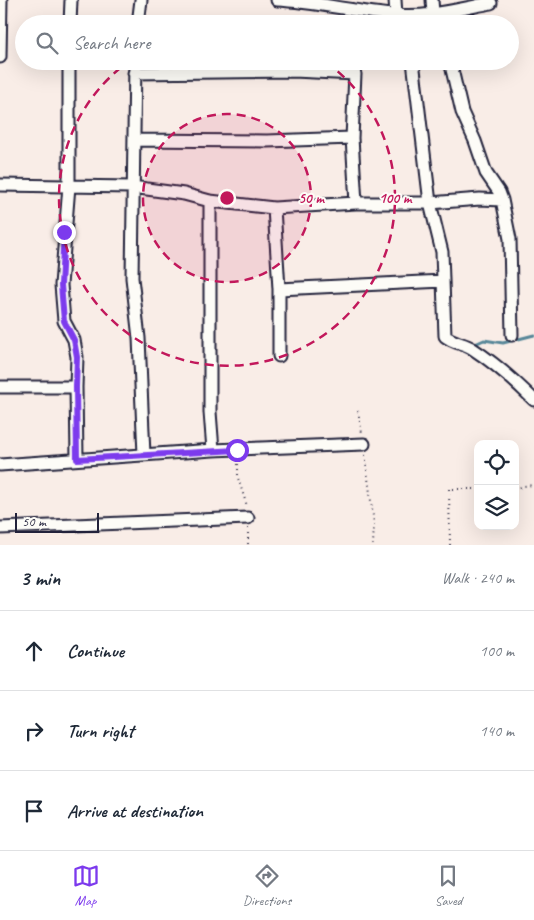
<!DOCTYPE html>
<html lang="en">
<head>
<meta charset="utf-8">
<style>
	:root { --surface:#fff; --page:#f6f6f7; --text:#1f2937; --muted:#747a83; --line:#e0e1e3; --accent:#7c3aed }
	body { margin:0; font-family:Caveat,sans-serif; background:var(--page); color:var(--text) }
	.controls { position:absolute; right:15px; bottom:15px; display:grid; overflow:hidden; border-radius:10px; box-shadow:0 5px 20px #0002 }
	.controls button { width:45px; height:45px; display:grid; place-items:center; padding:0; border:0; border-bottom:1px solid var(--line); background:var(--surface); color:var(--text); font:25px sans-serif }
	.scale { position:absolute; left:15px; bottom:12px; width:84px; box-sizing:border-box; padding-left:5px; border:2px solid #22223b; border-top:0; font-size:14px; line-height:18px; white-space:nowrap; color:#22223b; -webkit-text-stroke:4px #fdfcf7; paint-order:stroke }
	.stop { position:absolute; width:15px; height:15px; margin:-11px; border:4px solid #7c3aed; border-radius:50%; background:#fff }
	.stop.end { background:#7c3aed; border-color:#fff; box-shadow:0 1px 5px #0008 }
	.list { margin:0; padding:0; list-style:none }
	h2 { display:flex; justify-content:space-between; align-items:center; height:65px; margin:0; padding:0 20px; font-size:21px }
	h2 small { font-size:16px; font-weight:400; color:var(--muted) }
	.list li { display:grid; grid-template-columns:32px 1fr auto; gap:15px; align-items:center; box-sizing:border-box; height:80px; padding:0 20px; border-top:1px solid var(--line) }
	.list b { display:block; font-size:19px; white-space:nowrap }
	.list em { font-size:16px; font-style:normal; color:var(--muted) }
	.icon { flex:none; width:28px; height:28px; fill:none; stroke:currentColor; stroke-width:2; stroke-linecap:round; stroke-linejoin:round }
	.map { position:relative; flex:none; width:534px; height:545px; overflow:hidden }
	.search { position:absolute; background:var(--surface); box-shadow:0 5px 20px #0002; left:15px; right:15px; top:15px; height:55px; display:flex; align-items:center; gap:12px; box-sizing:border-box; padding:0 18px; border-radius:28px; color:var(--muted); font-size:19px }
	.sheet { height:305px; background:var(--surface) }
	nav { display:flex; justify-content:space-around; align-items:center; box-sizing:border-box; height:70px; border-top:1px solid var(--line); background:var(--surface); font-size:14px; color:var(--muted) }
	nav a { display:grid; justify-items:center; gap:2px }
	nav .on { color:var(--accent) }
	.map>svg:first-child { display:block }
</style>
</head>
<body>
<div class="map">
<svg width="534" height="545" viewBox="0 0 534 545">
	<rect width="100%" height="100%" fill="#f9ede7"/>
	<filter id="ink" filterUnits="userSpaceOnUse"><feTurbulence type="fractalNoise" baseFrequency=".02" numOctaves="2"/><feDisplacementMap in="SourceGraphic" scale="10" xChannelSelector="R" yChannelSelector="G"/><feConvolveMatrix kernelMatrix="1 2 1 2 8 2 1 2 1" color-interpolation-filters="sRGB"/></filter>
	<g filter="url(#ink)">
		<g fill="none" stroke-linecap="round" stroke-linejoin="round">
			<!-- stream -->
			<path stroke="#588799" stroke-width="3" d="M475,344L484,340L503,343L534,335"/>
			<defs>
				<path id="street" d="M277,0C317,2 356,12 395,15C427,18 460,9 491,3
					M395,0L396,15
					M432,0L433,13
					M70,24L71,0
					M138,24L141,0
					M0,57L1,0
					M69,61V186L61,285L64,321L74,340L77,357L76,387L77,459
					M135,61L132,278L139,338L144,455
					M413,61L430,203L442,252L445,336C453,343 464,343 473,349C496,364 515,381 534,400
					M450,61L462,112L475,141L486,173L499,192L502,200L510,239L512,335
					M134,73L294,71L355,74L352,138L356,203
					M134,140L267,141L352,138
					M0,185L132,187L184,194L210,201L274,208L356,203H430L480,199L502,200
					M210,201V412L213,450
					M274,208L279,289V356
					M279,289L443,281
					M0,387H76
					M0,465L213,450L364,444
					M0,528L248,518"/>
			</defs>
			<!-- street casing -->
			<use href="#street" stroke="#22223b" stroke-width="15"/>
			<!-- path -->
			<path stroke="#22223b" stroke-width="2" stroke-dasharray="1 4" stroke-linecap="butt" d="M358,411L362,433
				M365,455L374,524L373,545
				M238,459V478L247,506
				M515,489L524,486L534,485
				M248,528V545
				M450,545L449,489H478"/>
			<!-- street -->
			<use href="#street" stroke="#fdfcf7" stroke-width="11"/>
		</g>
	</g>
	<g fill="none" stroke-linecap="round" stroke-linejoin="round" filter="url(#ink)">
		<!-- route -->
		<path stroke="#7c3aed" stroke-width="6" d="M64,232L61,285L64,321L74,340L77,357L76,387L77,459L237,450"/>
	</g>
	<!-- distance rings -->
	<circle cx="227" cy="198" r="84" fill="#c2185b" fill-opacity=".12"/>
	<g fill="none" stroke="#c2185b" stroke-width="2.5" stroke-dasharray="9 6">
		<circle cx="227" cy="198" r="84"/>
		<path d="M326 62A168 168 0 1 1 128 62"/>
	</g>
	<circle cx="227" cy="198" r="8" fill="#c2185b" stroke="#fdfcf7" stroke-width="2.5"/>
	<g font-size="15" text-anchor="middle" font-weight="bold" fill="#c2185b" stroke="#fdfcf7" stroke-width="4" stroke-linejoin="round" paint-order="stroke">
		<text x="311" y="203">50 m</text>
		<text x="395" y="203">100 m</text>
	</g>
</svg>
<div class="controls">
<button><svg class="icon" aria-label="locate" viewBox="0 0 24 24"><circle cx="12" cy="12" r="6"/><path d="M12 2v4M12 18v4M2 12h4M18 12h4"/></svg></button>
<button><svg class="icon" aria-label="layers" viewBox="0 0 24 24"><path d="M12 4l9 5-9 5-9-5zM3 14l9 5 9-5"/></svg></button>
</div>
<div class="scale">50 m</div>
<div class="stop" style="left:237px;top:450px"></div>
<div class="stop end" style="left:64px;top:232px"></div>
<div class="search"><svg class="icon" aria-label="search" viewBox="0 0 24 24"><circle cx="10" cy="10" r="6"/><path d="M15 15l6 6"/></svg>Search here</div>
</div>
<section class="sheet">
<h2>3 min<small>Walk · 240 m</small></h2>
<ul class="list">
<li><svg class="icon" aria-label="ahead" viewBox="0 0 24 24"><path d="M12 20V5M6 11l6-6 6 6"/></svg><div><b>Continue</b></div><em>100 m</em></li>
<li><svg class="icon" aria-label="right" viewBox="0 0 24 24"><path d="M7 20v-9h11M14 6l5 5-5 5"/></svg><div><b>Turn right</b></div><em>140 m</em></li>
<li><svg class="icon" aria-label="arrive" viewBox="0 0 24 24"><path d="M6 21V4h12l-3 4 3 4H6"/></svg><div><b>Arrive at destination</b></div></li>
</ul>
</section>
<nav>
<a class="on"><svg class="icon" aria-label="map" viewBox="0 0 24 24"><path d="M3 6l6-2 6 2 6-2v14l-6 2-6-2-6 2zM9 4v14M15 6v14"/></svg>Map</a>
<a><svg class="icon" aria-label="directions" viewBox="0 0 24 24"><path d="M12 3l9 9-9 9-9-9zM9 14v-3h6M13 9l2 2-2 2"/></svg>Directions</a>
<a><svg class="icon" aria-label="saved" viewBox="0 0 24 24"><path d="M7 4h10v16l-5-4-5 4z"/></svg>Saved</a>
</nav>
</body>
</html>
